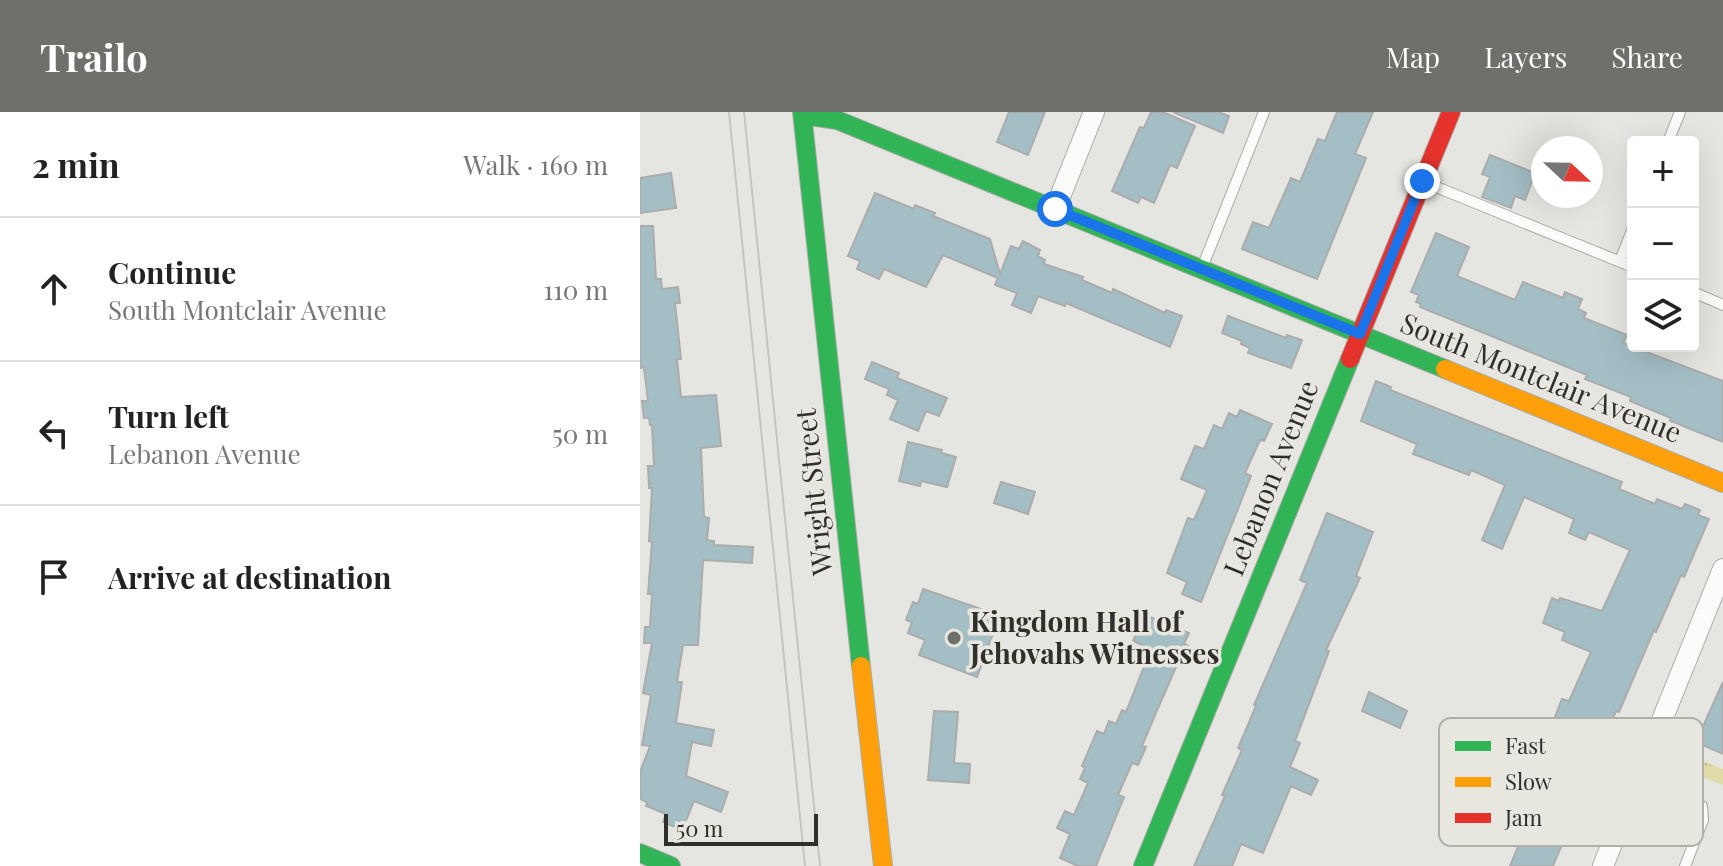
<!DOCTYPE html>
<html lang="en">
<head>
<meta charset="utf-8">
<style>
	:root { --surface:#fff; --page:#f6f6f6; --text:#222; --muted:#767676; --line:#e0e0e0; --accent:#6f6f6b }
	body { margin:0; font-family:"Playfair Display",serif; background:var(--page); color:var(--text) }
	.controls { position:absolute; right:24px; top:24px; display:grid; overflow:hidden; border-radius:8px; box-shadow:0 8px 32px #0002 }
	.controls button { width:72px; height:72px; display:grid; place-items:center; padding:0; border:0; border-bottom:2px solid var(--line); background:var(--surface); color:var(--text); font:40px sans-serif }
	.compass { position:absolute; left:891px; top:24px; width:72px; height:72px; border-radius:50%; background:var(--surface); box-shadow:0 8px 32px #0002; rotate:112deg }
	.scale { position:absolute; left:24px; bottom:20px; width:154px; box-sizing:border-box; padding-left:8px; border:4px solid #302f2c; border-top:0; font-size:22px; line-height:28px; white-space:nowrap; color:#302f2c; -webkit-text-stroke:6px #e7e6df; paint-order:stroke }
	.stop { position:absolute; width:24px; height:24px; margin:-18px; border:6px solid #1a73e8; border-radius:50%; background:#fff }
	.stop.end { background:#1a73e8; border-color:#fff; box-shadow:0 2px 8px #0008 }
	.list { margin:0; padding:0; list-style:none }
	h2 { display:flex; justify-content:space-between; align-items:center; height:104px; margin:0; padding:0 32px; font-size:34px }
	h2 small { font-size:26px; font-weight:400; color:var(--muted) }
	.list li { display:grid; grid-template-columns:52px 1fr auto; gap:24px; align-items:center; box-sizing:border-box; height:144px; padding:0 32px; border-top:2px solid var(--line) }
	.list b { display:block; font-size:30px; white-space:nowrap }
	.list p { margin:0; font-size:26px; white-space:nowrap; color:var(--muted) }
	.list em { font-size:26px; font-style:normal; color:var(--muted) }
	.icon { flex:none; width:44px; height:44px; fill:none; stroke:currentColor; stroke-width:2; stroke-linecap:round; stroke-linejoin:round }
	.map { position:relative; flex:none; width:1083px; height:754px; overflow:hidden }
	header { display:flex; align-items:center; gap:48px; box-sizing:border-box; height:112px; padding:0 40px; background:var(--accent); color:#fff }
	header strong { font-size:38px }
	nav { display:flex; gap:44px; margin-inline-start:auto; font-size:28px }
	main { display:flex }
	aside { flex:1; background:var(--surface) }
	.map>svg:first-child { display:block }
</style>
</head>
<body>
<header>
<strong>Trailo</strong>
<nav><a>Map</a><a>Layers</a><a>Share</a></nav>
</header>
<main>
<aside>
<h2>2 min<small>Walk · 160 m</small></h2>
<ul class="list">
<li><svg class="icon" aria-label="ahead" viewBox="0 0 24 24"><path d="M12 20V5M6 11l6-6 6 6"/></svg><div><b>Continue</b><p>South Montclair Avenue</p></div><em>110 m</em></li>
<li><svg class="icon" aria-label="left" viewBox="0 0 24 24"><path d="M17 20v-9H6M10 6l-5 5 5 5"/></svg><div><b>Turn left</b><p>Lebanon Avenue</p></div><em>50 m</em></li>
<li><svg class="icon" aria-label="arrive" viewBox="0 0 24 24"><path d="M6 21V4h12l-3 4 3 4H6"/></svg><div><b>Arrive at destination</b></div></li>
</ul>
</aside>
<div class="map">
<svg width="1083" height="754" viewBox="0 0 1083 754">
	<defs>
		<pattern id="grass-tufts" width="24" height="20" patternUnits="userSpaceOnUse" patternTransform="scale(2)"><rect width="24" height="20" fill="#e1dbaa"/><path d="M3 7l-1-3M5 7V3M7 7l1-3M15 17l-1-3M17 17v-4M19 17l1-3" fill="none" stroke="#c1bc92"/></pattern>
	</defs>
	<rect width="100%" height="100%" fill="#e5e5e1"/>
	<!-- grass -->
	<path fill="url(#grass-tufts)" d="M1039,640L1083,657V673L1033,654Z"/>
	<!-- building -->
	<path fill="#a3bec5" stroke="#abacab" stroke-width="2" d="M369,0H405L388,43L357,30Z
		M511,0H523L555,14L537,56L530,53L514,91L501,85L498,91L472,79L500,15L504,16Z
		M533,0H578L589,4L583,21Z
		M697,0H733L715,42L726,46L677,167L602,137L613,110L629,116L651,66L660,70L678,27L685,29Z
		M850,43L895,61L885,88L875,84L871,96L842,85L850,65L842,62Z
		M31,61L36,96L0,101V66Z
		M235,81L274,97L275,93L295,101L293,104L350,127L360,162L371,134L379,137L383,129L400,138L398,144L405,148L404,152L443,165L442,168L472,181L473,177L525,201L526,198L542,204L530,235L426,191L425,194L398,184L391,201L372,193L377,181L355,173L358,166L303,143L286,175L244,157L239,167L217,157L220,149L208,144Z
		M0,114H13L16,167H21L22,177L38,175L40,191H35L41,247H37L41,285L76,283L81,334L61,336L64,405L69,406L67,428L74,429V433L113,435L112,451L63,448L58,533H43L37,570H42L36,611L74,618L71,634L52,630L46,664L88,680L81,700L54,689L42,718L23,710L26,702L6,694L7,690L0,687V660L10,634L2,633L11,583L3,581L12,531H4L5,515H10L12,482H8L12,430L9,429L12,376H9L8,354H14L12,313H10L9,306H4L2,289H8L4,255L0,256Z
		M796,121L829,135L817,164L875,188L883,170L923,186L925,180L942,187L938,197L946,201L944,206L987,223L983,231L1083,269V330L1030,309L1031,306L990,289L991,285L945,267L947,263L780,195L781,192L776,190L779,183L771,180Z
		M588,204L646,226L647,223L662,228L651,256L608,241L610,236L601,232L602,229L582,221Z
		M232,250L259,261L257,266L307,286L299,304L286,299L278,319L250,307L258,288L247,283L249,277L225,267Z
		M736,269L751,275L750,278L982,370L979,377L1015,392L1017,387L1042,397L1045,392L1060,398L1058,403L1069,407L1044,465L1041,463L1016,520L1014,518L979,600L976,599L949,666L951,668L944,685L942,684L913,754H870L880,730L885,732L897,701L890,698L919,630L907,625L922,587L929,589L951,540L922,528L925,520L903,511L912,486L919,489L920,486L962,499L990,438L949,420L945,428L929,421L934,407L884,385L862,437L842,428L865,373L831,358L829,363L773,342L777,332L721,309Z
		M600,298L632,312L624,329L620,328L605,361L611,364L561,490L542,482L547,470L527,461L548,406L554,408L567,378L541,367L555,334L564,337L574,313L582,317L589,301L597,305Z
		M268,330L302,338L301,341L316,345L307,375L281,369L280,374L259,369Z
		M361,370L395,380L388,402L354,391Z
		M687,401L733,420L716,464L720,466L686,538L689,539L655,629L660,631L650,655L678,668L671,683L651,674L623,741L601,732L592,754H554L585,684L582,683L602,638L598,636L616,594L614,593L667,471L660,468Z
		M283,477L347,499L344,506L357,511L337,565L279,543L285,528L268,521L272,510L266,508L273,490L278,492Z
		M505,503L549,521L544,532L549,534L542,550L539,548L515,603L502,634L506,635L498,653L492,651L478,683L484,685L456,754H438L420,746L430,722L417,716L425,699L434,703L448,671L440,667L445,656L442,654L457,619L464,622L469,609L476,612L482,598L486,600L511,537L493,529Z
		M1083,570V642L1056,630Z
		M729,580L767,599L760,616L722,599Z
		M294,599L318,600L314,651L330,652L329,671L288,668Z"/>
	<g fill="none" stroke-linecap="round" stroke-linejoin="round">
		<defs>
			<path id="lane" d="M1028,30L1040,0
				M784,70L993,155
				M980,149L993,116
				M562,156L624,0
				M1053,180L1083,193
				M999,666L1062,694L1063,708L1045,754"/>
			<path id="street" d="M415,97L454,0
				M963,754L1083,457"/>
			<path id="fast" d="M162,0L221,554
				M163,3L197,8L805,257
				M0,741L31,754
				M503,754L710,247"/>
			<path id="slow" d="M805,257L1083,371
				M221,554L243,754"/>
			<path id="jam" d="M710,247L811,0"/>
		</defs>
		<!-- lane casing -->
		<use href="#lane" stroke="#ababa8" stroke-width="12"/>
		<!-- street casing -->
		<use href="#street" stroke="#ababa8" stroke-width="22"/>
		<!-- fast casing -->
		<use href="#fast" stroke="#ababa8" stroke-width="20"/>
		<!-- slow casing -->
		<use href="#slow" stroke="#ababa8" stroke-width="20"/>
		<!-- jam casing -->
		<use href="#jam" stroke="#ababa8" stroke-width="20"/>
		<!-- lane -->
		<use href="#lane" stroke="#fbfbfa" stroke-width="10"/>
		<!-- street -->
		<use href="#street" stroke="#fbfbfa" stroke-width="20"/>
		<!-- fast -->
		<use href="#fast" stroke="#30b455" stroke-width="18"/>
		<!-- slow -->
		<use href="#slow" stroke="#ff9f0a" stroke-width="18"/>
		<!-- jam -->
		<use href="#jam" stroke="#e5322d" stroke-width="18"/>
		<!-- tram -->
		<path stroke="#c4c4c3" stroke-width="2" d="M89,0L165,754
			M104,0L180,754"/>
	</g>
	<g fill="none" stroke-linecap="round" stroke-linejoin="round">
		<!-- route -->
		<path stroke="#1a73e8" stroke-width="10" d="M415,97L720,222L782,69"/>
	</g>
	<!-- markers -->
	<circle fill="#6f6f6b" stroke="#e7e6df" stroke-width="3" cx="314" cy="526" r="8"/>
	<g text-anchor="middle" stroke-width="7" stroke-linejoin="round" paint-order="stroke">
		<!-- street labels -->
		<g font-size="28" fill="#302f2c" stroke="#e7e6df">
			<text transform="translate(901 266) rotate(22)" y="10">South Montclair Avenue</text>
			<text transform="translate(631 366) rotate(-68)" y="10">Lebanon Avenue</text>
			<text transform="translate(174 380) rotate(-96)" y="10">Wright Street</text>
		</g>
		<!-- poi labels -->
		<g font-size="28" font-weight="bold" fill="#302f2c" stroke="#e7e6df" text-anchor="start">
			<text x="330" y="520">Kingdom Hall of<tspan x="330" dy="32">Jehovahs Witnesses</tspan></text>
		</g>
	</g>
	<!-- legend -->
	<rect x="799" y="606" width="264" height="128" rx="12" fill="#e7e6df" stroke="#b0afa9" stroke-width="2"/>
	<rect x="815" y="629" width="36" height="10" fill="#30b455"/>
	<rect x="815" y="665" width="36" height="10" fill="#ff9f0a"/>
	<rect x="815" y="701" width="36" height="10" fill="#e5322d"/>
	<g font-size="22" fill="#302f2c">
		<text x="865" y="642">Fast</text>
		<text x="865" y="678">Slow</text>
		<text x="865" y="714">Jam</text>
	</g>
</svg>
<div class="controls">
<button>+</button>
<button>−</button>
<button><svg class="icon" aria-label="layers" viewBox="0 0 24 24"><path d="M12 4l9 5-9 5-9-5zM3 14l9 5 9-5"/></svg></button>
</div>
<svg class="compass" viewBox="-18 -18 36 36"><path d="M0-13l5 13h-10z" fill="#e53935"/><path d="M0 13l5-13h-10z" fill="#767676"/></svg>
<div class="scale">50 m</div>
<div class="stop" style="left:415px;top:97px"></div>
<div class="stop end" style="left:782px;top:69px"></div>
</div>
</main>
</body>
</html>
